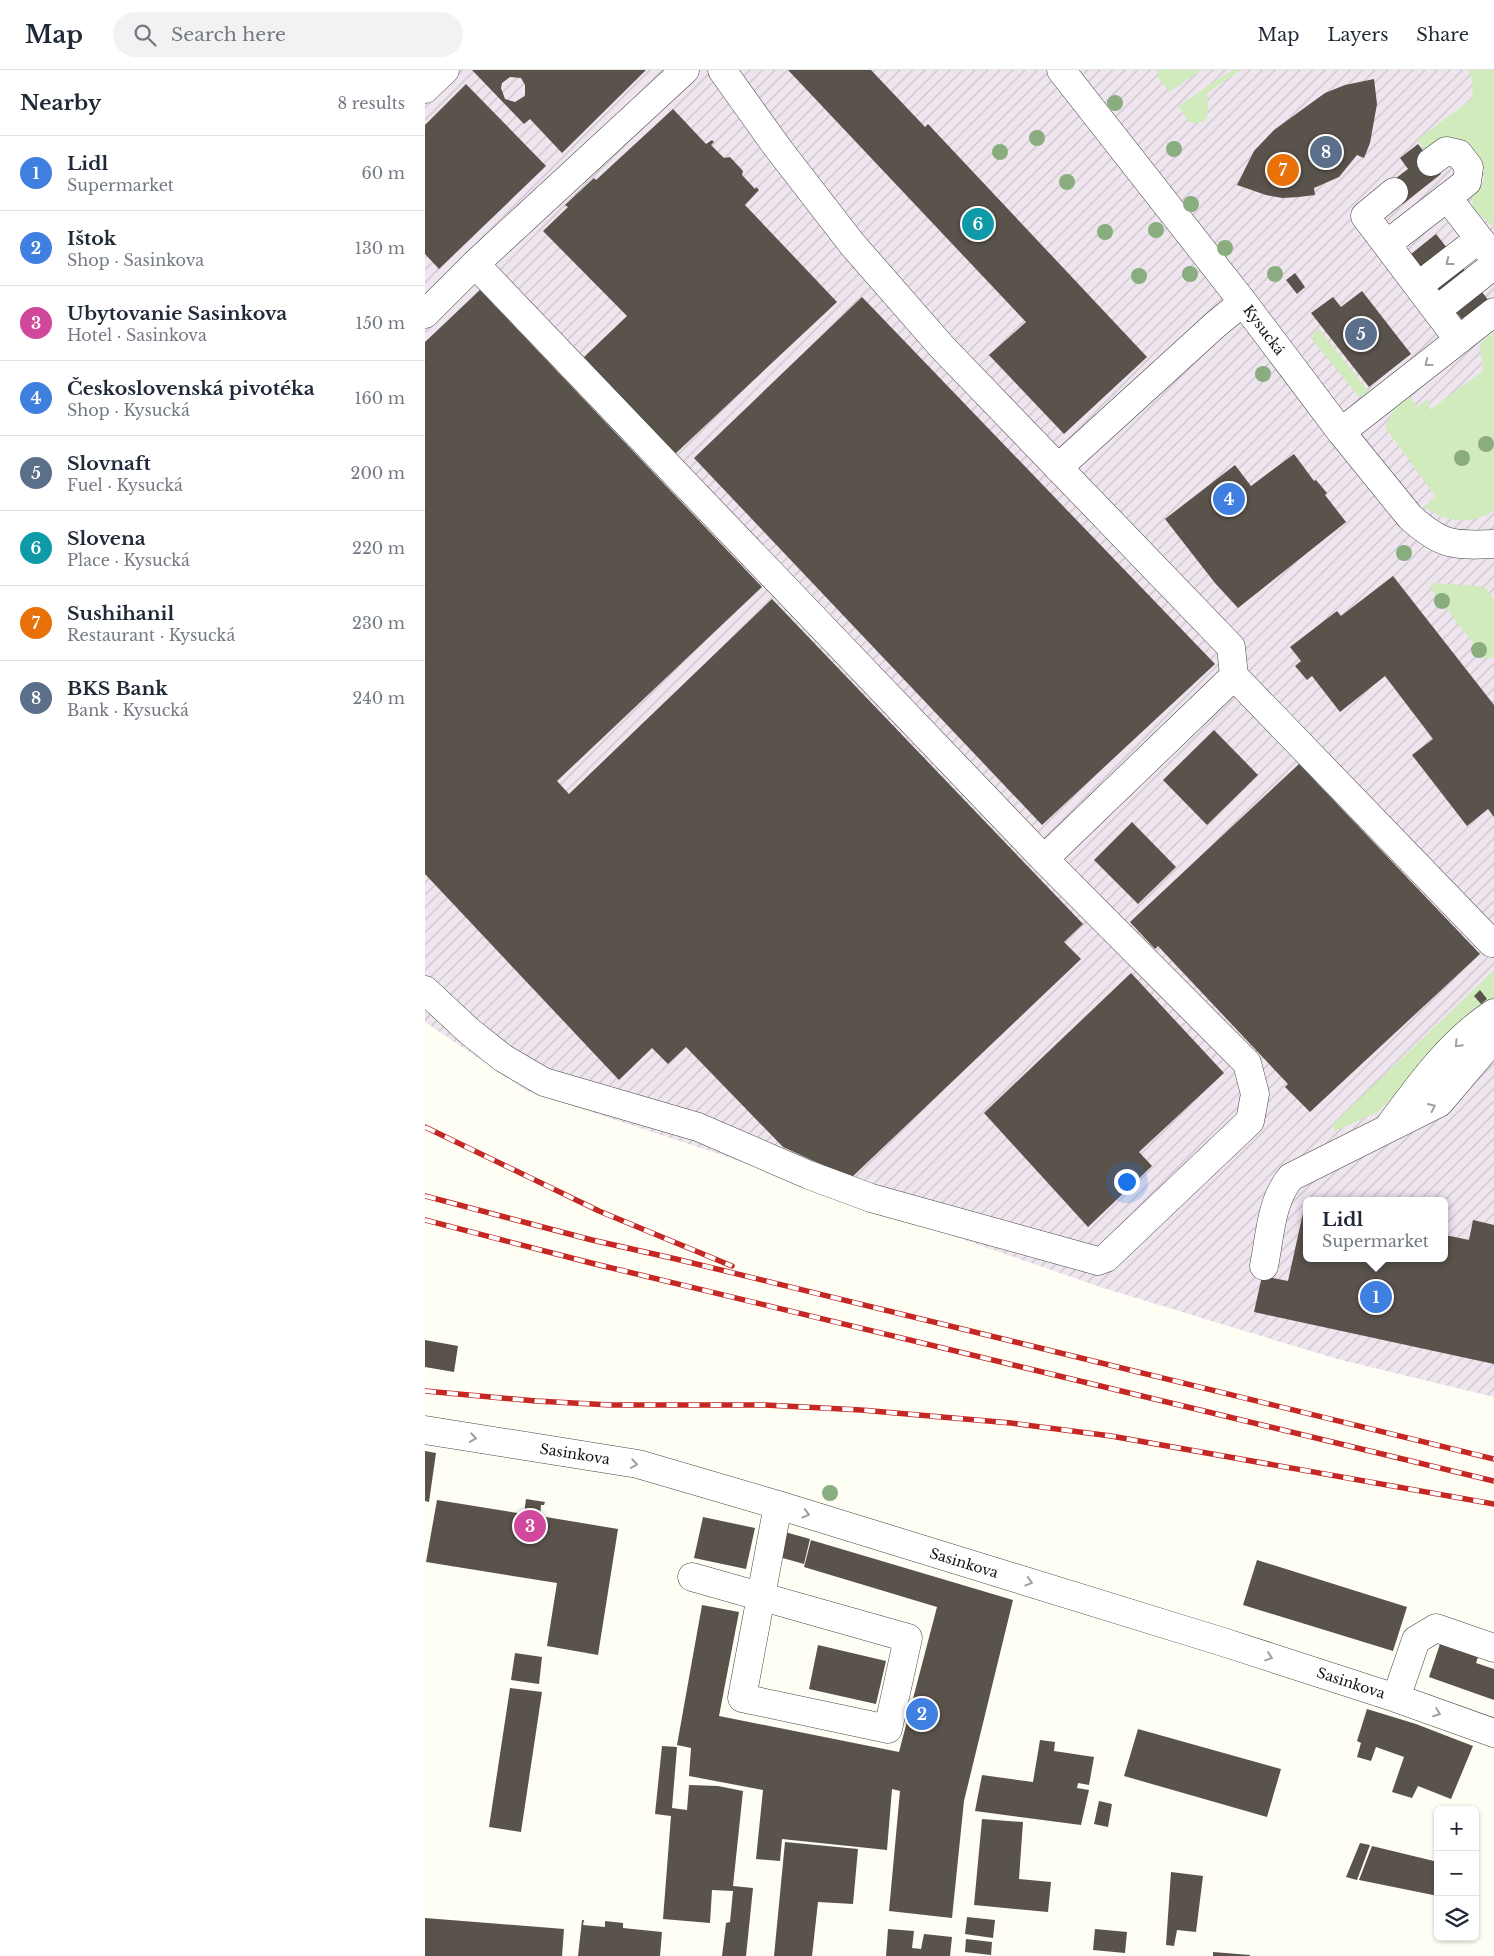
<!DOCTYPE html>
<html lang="en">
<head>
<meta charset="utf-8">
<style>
	:root { --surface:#fff; --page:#f2f2f3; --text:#1f2937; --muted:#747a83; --line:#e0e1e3; --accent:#ea580c }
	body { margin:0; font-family:"Libre Baskerville",serif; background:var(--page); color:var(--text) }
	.controls { position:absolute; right:15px; bottom:15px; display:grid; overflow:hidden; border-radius:8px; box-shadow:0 1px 4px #0004 }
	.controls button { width:45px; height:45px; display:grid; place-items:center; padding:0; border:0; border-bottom:1px solid var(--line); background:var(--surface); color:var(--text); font:25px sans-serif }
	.you { position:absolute; left:701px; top:1111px; width:18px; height:18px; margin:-12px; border:4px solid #fff; border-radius:50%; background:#1a73e8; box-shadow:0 0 0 8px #1a73e833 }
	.badge { display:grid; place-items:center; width:32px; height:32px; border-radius:50%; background:var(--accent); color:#fff; font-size:16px; font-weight:700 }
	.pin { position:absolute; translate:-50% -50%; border:2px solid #fff; box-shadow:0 1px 5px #0006 }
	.popup { position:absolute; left:878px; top:1127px; width:145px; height:65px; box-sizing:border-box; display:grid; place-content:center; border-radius:8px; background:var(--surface); filter:drop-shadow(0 1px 4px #0005); font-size:16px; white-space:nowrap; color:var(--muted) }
	.popup b { font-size:19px; color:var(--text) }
	.popup::after { content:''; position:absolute; left:50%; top:100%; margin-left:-10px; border:10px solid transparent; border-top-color:var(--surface) }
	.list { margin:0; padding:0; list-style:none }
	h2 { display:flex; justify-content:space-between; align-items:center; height:65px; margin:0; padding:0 20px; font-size:21px }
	h2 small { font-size:16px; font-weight:400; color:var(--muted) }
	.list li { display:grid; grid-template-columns:32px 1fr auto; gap:15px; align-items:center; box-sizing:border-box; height:75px; padding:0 20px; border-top:1px solid var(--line) }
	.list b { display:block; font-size:19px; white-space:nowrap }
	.list p { margin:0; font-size:16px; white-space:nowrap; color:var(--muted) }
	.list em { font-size:16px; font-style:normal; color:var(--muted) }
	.icon { flex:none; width:28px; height:28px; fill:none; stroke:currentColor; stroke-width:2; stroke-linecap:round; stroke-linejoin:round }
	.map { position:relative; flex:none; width:1069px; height:1886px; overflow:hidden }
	header { display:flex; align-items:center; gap:30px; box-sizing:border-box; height:70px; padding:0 25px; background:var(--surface); border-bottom:1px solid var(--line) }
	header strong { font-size:24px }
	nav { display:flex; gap:28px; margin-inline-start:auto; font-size:18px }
	.search { width:350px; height:45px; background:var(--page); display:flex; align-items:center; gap:12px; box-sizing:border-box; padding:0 18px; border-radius:28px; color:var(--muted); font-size:19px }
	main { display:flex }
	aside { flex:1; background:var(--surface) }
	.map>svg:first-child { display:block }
</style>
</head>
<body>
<header>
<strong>Map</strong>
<div class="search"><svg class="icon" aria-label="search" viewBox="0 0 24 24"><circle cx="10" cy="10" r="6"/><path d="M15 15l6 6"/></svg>Search here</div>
<nav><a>Map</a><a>Layers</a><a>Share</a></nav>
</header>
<main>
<aside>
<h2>Nearby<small>8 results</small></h2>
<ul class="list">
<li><span class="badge" style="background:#3f7fe0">1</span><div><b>Lidl</b><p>Supermarket</p></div><em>60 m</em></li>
<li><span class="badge" style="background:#3f7fe0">2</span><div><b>Ištok</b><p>Shop · Sasinkova</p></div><em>130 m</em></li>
<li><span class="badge" style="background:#d1479c">3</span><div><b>Ubytovanie Sasinkova</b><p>Hotel · Sasinkova</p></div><em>150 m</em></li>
<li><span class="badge" style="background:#3f7fe0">4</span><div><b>Československá pivotéka</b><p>Shop · Kysucká</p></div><em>160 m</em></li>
<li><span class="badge" style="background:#5c6f8a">5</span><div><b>Slovnaft</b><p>Fuel · Kysucká</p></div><em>200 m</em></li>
<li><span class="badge" style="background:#0f9aa8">6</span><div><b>Slovena</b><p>Place · Kysucká</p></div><em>220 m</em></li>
<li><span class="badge" style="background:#e8710a">7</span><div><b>Sushihanil</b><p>Restaurant · Kysucká</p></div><em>230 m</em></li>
<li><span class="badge" style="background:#5c6f8a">8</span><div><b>BKS Bank</b><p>Bank · Kysucká</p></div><em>240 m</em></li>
</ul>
</aside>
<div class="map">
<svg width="1069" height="1886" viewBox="0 0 1069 1886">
	<defs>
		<pattern id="industrial-furrows" width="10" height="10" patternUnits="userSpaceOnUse" patternTransform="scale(1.25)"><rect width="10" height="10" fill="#eee5ef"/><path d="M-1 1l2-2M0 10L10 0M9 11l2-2" fill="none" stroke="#cbc3cc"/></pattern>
	</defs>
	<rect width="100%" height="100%" fill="#fffef4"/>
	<!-- industrial -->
	<path fill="url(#industrial-furrows)" fill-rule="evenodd" d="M0,0H1069V1327L912,1289L675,1217L285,1081L102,1021L0,952ZM882,1131H1020V1188H882Z"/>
	<!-- grass -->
	<path fill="#d1ebbc" d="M732,0H777L744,22L733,7Z
		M807,0H816L782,23C783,39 788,57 764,52L753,36Z
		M1043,0H1069V158L1048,138L1047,127C1063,109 1065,100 1046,82L1006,88L992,70L1048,28L1046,7Z
		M894,259L944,322L934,327L885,267Z
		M1069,262V441C1043,456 1023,452 999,437L1010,426L960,357L968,340L985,327L992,337L1003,329L1005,340L1058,301L1055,274Z
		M1007,513L1053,516L1062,519L1069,531V587L1060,589L1005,517Z
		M1069,900V934L1030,965L953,1042L910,1061L907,1055Z"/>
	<!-- building -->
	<path fill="#5a534c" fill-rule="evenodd" d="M47,0H221L137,83L105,49L99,54ZM85,7L96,8L100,15V26L90,32L80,29L76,18L77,13Z
		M363,0H446L500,57L503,54L722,287L639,364L564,285L601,252Z
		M949,9L952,34L945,73L939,88L932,85L914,107L889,118L890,125L874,127L857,128L841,125L812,115L829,81L849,60L900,23L920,15Z
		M41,14L121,96L14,199L0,184V55Z
		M248,39L281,74L287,70L289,72L286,75L299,88L305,87L318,101L317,105L330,119L331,117L334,120L320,135L412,232L250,384L158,288L202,246L118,161L143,137L140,135L169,108L171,110Z
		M993,74L1016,104L978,134L963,114L983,99L975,88Z
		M1011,164L1068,236L1042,256L986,184Z
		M870,203L880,217L872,224L861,210Z
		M55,220L337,517L132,711L144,724L347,529L658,854L639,872L656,889L426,1108L358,1077L261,977L243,994L227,978L194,1010L0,804V272Z
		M937,221L986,284L944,317L886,243L908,227L916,237Z
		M437,227L790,594L617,755L269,388Z
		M869,384L889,411L891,410L902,423L900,425L921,452L813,538L790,513L740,449L810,395L826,416Z
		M968,506L1069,635V747L1063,739L1042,756L987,685L1008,669L960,606L915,642L887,606L882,610L870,596L876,591L865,577L912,541L916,546Z
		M789,660L833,705L782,755L738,710Z
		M874,694L1055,884L885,1042L860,1017L863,1014L733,876L730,879L705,852Z
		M707,752L751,797L713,834L669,790Z
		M706,903L799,1003L714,1082L727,1096L663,1157L559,1043Z
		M1055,920L1062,929L1056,934L1049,926Z
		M880,1134L882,1135V1188H1020V1165L1044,1170L1048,1150L1069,1155V1294L829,1242L837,1206L863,1211Z
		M0,1270L33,1276L29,1302L0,1297Z
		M0,1381L11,1383L4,1432L0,1431Z
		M101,1429L120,1432L119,1435H116L115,1446L193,1459L173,1585L122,1576L132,1513L1,1492L12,1430L99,1444Z
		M278,1447L330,1458L321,1499L269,1488Z
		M360,1462L385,1469L379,1494L354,1487Z
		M386,1470L588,1530L539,1731L527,1848L464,1841L475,1721L467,1719L462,1780L357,1769L355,1791L331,1789L338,1720L264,1706L266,1678L252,1675L277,1535L314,1542L294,1646L474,1682L512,1537L379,1497Z
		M832,1490L982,1537L968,1581L818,1535Z
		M1015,1574L1053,1587L1051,1593L1069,1599V1630L1004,1607Z
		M393,1575L461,1591L451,1634L384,1619Z
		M90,1583L117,1587L114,1614L86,1610Z
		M85,1618L117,1622L96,1762L64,1757Z
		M942,1639L991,1654L1048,1676L1026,1729L993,1716L987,1728L967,1722L979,1687L951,1677L946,1691L932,1687L936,1673L932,1671Z
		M713,1659L856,1699L842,1747L699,1706Z
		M615,1670L630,1672L629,1681L669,1687L664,1715L653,1713L652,1718L664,1720L656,1755L550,1741L557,1705L608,1712Z
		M237,1676L252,1677L247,1738L262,1740L264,1715L293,1716L318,1721L308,1816L328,1818L321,1886H297L301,1853L305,1852L308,1821L287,1820L285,1853L238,1849L246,1746L230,1744Z
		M674,1731L687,1734L683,1757L669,1754Z
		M557,1749L598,1752L594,1809L626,1812L623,1842L549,1835Z
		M360,1772L433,1779L428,1834L393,1832L387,1886H349Z
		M935,1773L945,1775L932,1810L921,1807Z
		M947,1776L1013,1792V1826L934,1810Z
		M746,1802L778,1806L771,1862L752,1860L749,1876L741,1875Z
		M542,1847L570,1850L568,1868L540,1864Z
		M0,1848L139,1859L137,1886H0Z
		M157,1850H159L158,1855L180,1857V1851L198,1853V1858L237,1862L235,1886H153Z
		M463,1859L489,1861L487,1878L496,1879L499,1864L527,1867L525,1886H461Z
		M670,1859L702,1862L700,1883L668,1880Z
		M541,1869L567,1872L566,1885L540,1882Z
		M788,1882L825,1885V1886H788Z"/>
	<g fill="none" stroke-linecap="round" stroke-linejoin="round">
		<defs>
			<path id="minor" d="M297,0L352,77L427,174L517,277L806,577L809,606L619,789
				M636,0L818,232L916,362L985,447C1016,475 1028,476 1069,474
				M0,19L20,0
				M969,122L940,146L1033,269
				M1022,127L1069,188
				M962,174L1042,112L1044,97L1034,84L1021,81L1006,92
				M993,216L1054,169
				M1012,240L1069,195
				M0,244L50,194L260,0
				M916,362L1069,242
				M633,398L790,255L818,232
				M809,606L1067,873
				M0,920L44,961L78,988L119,1012L273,1057L384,1105L446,1128L673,1191L681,1188L825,1051L830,1024L822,993L619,789L50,194
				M965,1055C995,1014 1026,971 1069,943
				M839,1196C845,1166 846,1130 866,1107L1014,1033L1060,979L1069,971
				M0,1360L213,1394L353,1435L798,1572L971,1628L1069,1663
				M267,1507L483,1568L463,1659L317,1628C329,1564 341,1500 353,1435
				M971,1628L991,1570L1011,1558L1069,1578"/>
		</defs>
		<!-- minor casing -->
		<use href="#minor" stroke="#444" stroke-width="29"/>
		<!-- minor -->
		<use href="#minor" stroke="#fff" stroke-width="28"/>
		<defs>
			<path id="rail" d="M0,1057L174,1141L307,1196
				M0,1126L167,1170L251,1189L1069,1389
				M0,1150L166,1193L1069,1411
				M0,1321L111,1331L186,1335H340L436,1340L586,1353L686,1366L1069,1434"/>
		</defs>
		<!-- rail casing -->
		<use href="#rail" stroke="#c52824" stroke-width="5.5"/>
		<!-- rail -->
		<use href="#rail" stroke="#fff" stroke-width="4" stroke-dasharray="11" stroke-linecap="butt"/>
	</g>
	<!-- trees -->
	<g fill="#89ad7e">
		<circle cx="690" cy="33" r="8"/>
		<circle cx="612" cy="68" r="8"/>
		<circle cx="749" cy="79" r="8"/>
		<circle cx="575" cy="82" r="8"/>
		<circle cx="642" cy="112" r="8"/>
		<circle cx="766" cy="134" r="8"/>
		<circle cx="731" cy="160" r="8"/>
		<circle cx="680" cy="162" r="8"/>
		<circle cx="800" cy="178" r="8"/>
		<circle cx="765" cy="204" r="8"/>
		<circle cx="850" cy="204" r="8"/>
		<circle cx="714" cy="206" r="8"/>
		<circle cx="838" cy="304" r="8"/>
		<circle cx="1061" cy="374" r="8"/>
		<circle cx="1037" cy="388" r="8"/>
		<circle cx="979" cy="483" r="8"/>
		<circle cx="1017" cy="531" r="8"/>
		<circle cx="1054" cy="580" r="8"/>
		<circle cx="405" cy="1423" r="8"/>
	</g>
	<!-- one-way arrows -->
	<defs><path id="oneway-chevron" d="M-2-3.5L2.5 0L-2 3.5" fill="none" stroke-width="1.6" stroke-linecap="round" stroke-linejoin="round" transform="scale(1.25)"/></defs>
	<g stroke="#a0a0a0">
		<use href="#oneway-chevron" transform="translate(1024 192) rotate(142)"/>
		<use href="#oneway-chevron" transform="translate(1003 293) rotate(142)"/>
		<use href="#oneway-chevron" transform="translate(1033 974) rotate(134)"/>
		<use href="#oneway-chevron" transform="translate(1007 1037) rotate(-25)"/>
		<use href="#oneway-chevron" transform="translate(48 1368) rotate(9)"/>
		<use href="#oneway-chevron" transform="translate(209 1394) rotate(10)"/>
		<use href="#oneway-chevron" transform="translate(381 1444) rotate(17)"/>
		<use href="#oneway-chevron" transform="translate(604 1512) rotate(17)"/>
		<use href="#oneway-chevron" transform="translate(844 1587) rotate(18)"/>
		<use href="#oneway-chevron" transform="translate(1012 1643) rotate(20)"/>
	</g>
	<g text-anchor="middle" stroke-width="5" stroke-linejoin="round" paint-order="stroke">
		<!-- street labels -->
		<g font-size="14" fill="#111" stroke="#fff">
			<text transform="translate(839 260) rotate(53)" y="5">Kysucká</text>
			<text transform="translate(150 1384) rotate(9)" y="5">Sasinkova</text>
			<text transform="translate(539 1493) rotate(17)" y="5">Sasinkova</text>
			<text transform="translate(926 1613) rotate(18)" y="5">Sasinkova</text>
		</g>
	</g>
</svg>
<div class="controls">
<button>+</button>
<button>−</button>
<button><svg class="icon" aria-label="layers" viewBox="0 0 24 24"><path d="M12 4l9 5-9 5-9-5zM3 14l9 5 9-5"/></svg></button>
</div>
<div class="you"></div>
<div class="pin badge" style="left:951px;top:1227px;background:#3f7fe0">1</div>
<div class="popup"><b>Lidl</b>Supermarket</div>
<div class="pin badge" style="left:497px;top:1644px;background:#3f7fe0">2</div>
<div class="pin badge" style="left:105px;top:1456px;background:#d1479c">3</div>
<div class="pin badge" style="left:804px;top:429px;background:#3f7fe0">4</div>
<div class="pin badge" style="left:936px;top:264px;background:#5c6f8a">5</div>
<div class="pin badge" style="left:553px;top:154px;background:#0f9aa8">6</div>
<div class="pin badge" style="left:858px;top:100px;background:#e8710a">7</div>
<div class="pin badge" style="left:901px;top:82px;background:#5c6f8a">8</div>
</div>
</main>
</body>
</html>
